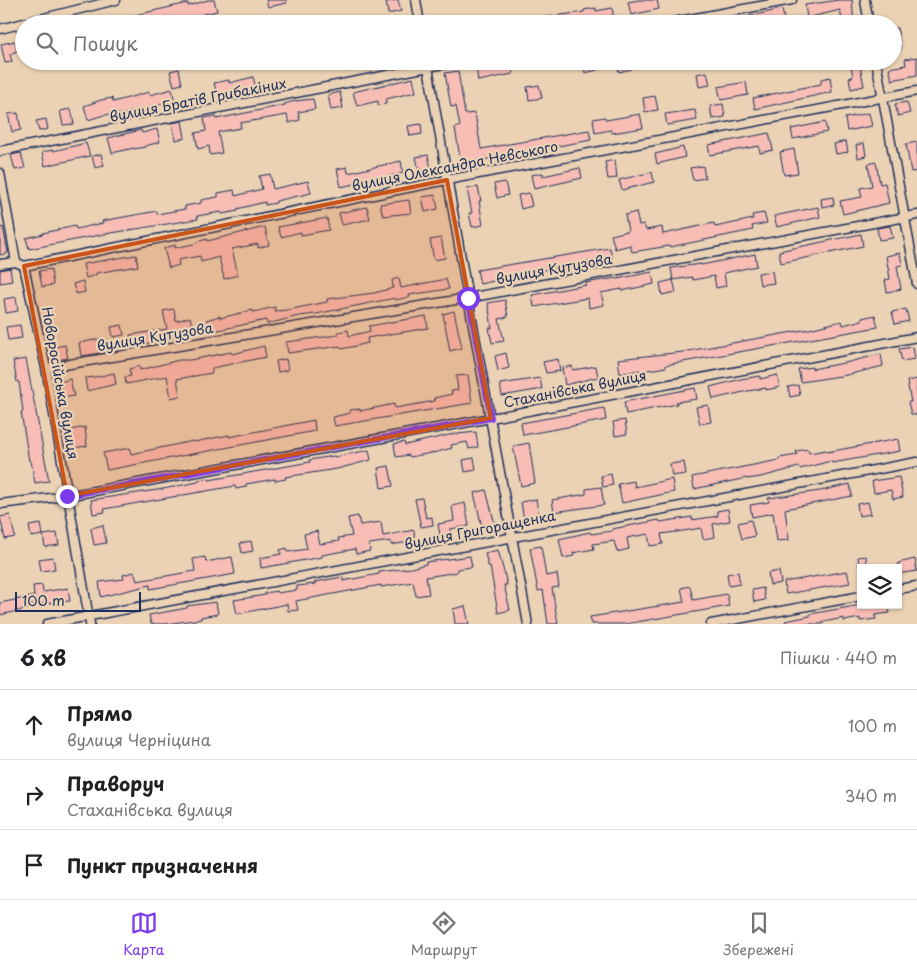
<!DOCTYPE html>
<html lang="uk">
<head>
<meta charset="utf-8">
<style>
	:root { --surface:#fff; --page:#f2f2f2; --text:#202124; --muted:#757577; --line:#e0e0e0; --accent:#7c3aed }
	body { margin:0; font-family:"Playpen Sans",sans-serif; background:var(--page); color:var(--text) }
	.controls { position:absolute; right:15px; bottom:15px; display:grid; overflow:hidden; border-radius:0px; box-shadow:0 1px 4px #0004 }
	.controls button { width:45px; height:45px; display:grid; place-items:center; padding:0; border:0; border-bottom:1px solid var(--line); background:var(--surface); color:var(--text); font:25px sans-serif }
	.scale { position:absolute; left:15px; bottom:12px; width:126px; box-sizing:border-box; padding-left:5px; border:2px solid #1b2f5e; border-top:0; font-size:14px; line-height:18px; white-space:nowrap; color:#1b2f5e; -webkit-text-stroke:4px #ecd2b4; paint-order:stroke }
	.stop { position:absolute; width:15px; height:15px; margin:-11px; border:4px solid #7c3aed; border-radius:50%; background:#fff }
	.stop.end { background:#7c3aed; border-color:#fff; box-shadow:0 1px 5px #0008 }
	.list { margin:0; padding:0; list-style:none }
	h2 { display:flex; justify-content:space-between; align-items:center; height:65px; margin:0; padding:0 20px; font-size:21px }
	h2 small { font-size:16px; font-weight:400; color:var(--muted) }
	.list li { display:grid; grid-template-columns:32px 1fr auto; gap:15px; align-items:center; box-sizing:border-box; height:70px; padding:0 20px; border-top:1px solid var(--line) }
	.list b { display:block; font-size:19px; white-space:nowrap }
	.list p { margin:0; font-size:16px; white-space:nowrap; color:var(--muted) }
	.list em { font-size:16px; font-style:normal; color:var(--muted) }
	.icon { flex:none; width:28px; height:28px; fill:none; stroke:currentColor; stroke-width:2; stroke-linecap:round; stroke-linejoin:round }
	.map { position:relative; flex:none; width:917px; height:624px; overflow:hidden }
	.search { position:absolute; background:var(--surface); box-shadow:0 1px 4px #0004; left:15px; right:15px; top:15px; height:55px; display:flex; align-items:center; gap:12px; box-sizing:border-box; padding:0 18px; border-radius:28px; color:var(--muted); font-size:19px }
	.sheet { height:275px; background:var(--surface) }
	nav { display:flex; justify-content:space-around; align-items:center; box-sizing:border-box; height:70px; border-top:1px solid var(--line); background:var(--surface); font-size:14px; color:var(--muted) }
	nav a { display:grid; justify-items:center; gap:2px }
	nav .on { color:var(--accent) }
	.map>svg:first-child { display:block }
</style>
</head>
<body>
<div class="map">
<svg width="917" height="624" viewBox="0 0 917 624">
	<rect width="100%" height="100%" fill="#ecd2b4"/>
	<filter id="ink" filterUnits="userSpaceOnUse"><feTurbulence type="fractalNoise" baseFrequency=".02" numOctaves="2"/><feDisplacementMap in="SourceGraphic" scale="10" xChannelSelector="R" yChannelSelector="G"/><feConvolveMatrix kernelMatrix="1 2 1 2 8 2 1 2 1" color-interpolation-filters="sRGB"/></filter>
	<g filter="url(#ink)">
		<!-- building -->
		<path fill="#f8bdb4" stroke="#1b2f5e" d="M208,0H214L217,11L163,24H109V21L131,16L188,3V6Z
			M266,0H286L287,3L268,7Z
			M398,0L401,11L388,14L386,2Z
			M639,0H657L659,9L631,15L628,2Z
			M839,0H852L854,24H843L840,10L807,18L805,5Z
			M596,8V11L612,8L614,20L602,22V18L580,22V24H546L545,17L584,12V10Z
			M782,9L785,24H728L727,21Z
			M893,28H897L901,49L893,51Z
			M15,41L17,51L10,54L12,62L5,63L1,44Z
			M917,57V75L892,80L889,68L906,65L905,59Z
			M342,61H373L374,64L344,71Z
			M511,61L513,74L478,81L476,68Z
			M583,61H596L597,70L585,73Z
			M616,61H630L632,69L619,72Z
			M850,61H859L864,86L851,89L849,78L853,77Z
			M179,69L182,84L174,86L170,71Z
			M458,71L465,114L475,113L481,149L589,130L591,140L461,164L455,128L460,126L456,106L451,107L445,73Z
			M707,72L710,85L699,87L697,74Z
			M253,77L256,88L242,92L241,89L217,94L214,83L229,80V83Z
			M830,77L832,92L755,109L753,98L821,84V79Z
			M413,78L416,92L386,99V104L378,105V101L357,106L353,92Z
			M746,82L748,95L721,100L718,87Z
			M539,85L542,98L529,100L527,87Z
			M172,89L175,103L163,106L162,104L125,114L104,115L88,120L84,106L101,100L112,98L113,102L149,92L150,95Z
			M340,92L343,108L331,110L328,95Z
			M655,96L658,110L645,112L643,98Z
			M313,99L315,109L298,112L300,120L289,123L287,115L240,123L241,128L218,132L222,153L210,155L209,146L198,149L195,133L206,131L204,118L216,116V119L285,105L284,104L295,101Z
			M907,102L910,113L898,116L895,104Z
			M723,104L725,117L712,119L710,106Z
			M71,109L74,124L63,125L60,111Z
			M695,110L697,120L667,125L665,114Z
			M18,113L21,130L12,132L8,114Z
			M869,113L872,126L847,131L845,118Z
			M640,114L643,128L612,133L611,130L595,133L593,119L605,117L606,120Z
			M46,119L48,129L39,131L36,121Z
			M182,121L185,138L176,140L172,123Z
			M825,122L827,132L793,139L791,129Z
			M421,124L422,134L410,136L408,126Z
			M157,129L160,142L145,146V147L134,149V148L112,153L108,138L141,130L142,133Z
			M769,133L773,150L760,153L759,146L710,155L708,145Z
			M846,141L848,152L836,154L834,144Z
			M917,142V171L911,172L906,144Z
			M86,143L90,156L45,166L42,152L53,150V151Z
			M864,143L866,156L858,158L856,145Z
			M683,147L685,157L657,164L655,154Z
			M794,149L798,173L784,175L780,152Z
			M21,153L25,168L15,170L11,155Z
			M101,154L104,166L95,168L92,156Z
			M428,155L431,168L419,171L416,157Z
			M615,160L617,178L608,179L605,162Z
			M401,161L403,173L341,187L337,169L347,167L348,173Z
			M876,162L880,184L885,183L889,203L843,214L840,201L862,197L860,188L872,186L868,164Z
			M703,166L705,178L693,180L690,168Z
			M580,168L582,178L534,189L531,175L543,173V176Z
			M652,172L654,182L622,190L619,180Z
			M270,174L273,189L308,181L311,193L276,201V203L265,205V202L237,209L238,211L222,214L221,212L197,216L198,219L105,234L29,249L26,238L43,234V233L75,226L76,229L103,223L102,221L157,211V214L185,209V206L201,203V200L218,197V193L234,190L235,196L262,189L259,176Z
			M505,182L508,195L497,198L494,184Z
			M478,187L481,201H479L483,225L472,227L469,213H472L467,189Z
			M529,193L532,206L521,209L518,195Z
			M435,195L438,209L425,212L422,197Z
			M833,197L834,205L822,207L821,199Z
			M409,200L411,213L383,216L380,204Z
			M367,207L370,219L342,225L339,213Z
			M818,207L820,217L777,227L774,216Z
			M636,212L639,225L644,224L646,230L662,227L663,234L714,223L715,227L753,219L752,215L764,213L767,223L752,226L753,230L670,247L669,246L632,252L630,245L615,249L611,235L628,231L625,215Z
			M327,218L329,230L301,235V232L281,237L278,227Z
			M890,226L893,238L879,240L877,228Z
			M3,227L8,253L0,255V228Z
			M265,227L269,245L258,248V244L232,249L238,275L224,279L219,257L201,262L200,256L178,260L179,265L169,268L164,248L175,245V248L197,243L196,242L207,239V241Z
			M861,234L863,246L781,263L779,251Z
			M441,238L445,258L434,260L430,240Z
			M610,248L612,258L567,265L480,284L477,270Z
			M900,253L902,265L897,266L901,289L887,292L885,280L890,279L886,256Z
			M755,254L757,266L724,273L726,286L716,288L714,276L693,280L692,277L673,280L671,268L701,264V265Z
			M136,255L138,266L96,273V275L86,278L83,264Z
			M10,268L12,281L0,283V270Z
			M51,269L53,285L42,287L39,271Z
			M772,271L774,283L760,285L758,273Z
			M652,272L654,284L622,291V289L601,293L604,305L589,308L588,298L534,307L532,295L586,285L585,283L616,278L617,279Z
			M399,278L401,288L446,279L449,289L409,295L410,297L395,300V298L316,314L299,316L267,324L266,320L209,332L206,320L220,316V318L253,310V312L275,307V311L287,310L327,302V299L374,293L393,288L392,280Z
			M673,280L676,292L662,295L660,283Z
			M83,281L85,292L76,294L73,284Z
			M16,297L18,311L6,313L4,299Z
			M505,300L508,317L499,319L504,341L492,343L489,328H492L488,303Z
			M174,309L176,321L190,317L193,330L179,333L180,338L132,346L130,335L167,329L163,311Z
			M906,309L909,321L895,324L892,312Z
			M454,311L462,348L450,351L443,314Z
			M875,315L878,327L666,365V367L655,369L640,371L639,370L620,374L618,359L683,352L809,329L842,321L843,325L862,320V318Z
			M426,316L428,328L367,338L368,343L356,346L341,349L340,346L288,353L286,342L338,335V332L348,330L349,336L370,331L369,326Z
			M20,325L22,338L8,340L6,327Z
			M122,325L124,335L113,337L111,327Z
			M104,338L106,352L81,356L79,343Z
			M65,345L68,358L57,360L55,347Z
			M264,346L266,357L212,368V373L177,379L180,396L171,398L167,376L126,384L125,377L131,376L129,369L139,366L140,370L179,360H190L231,352L232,354Z
			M913,347L915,359L902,361L899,349Z
			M506,353L509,368L498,371L495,356Z
			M881,354L883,366L847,375L801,382L798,369L812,367V369L849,362Z
			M26,359L49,481L35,483L31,461H29L21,412H23L19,382H17L13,361Z
			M286,359L288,370L278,372L276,361Z
			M558,359L560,371L546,373L543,362Z
			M572,366L573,370L596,366L598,377L565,385L562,368Z
			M114,373L116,384L87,391L85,378L96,377Z
			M468,375L472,403L335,426L333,417L350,413V410L360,409V411L394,404L395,408L435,401L434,398L452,394L451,391L458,390L456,376Z
			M777,375L780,387L766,390V388L748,391L713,399L710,387L741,379L760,376V379Z
			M540,378L542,389L502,396L500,384Z
			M70,379L74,396L63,398L60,382Z
			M917,379V415H914L913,414H911L908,402H911L907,381Z
			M798,385L800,395L790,397L788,387Z
			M695,388L697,399L676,402L677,404L626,414L624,402Z
			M708,405L711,422L700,424L696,407Z
			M604,408L606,420L523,435L521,423Z
			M314,420L315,431L107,470L103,453L130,448L131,454L193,441L194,442L229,435V437Z
			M625,420L627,434L615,436L613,422Z
			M85,427L87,446L73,448L70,430Z
			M476,432L478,447L469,449L467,442L451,445L452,448L437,452L410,457L409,455L396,457L394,444L404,442L405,445L449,435Z
			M898,439L900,451L832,463L831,461L800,469L799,467L761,477L747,479V478L694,489L692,477L779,460V458L797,455L796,451L808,449L809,453L826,450L827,452Z
			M529,443L535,483L521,486L513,446Z
			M369,450L371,460L337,469L285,477L286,479L275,481V479L246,484V487L236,489L235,486L104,509L105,512L93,514L91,500L163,489L198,482V480L209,478V480L310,462L309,460L334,456L335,457Z
			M474,458L476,470L465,472L463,460Z
			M684,462L686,474L672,476L670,464Z
			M389,466L393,486L381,488L378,468Z
			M611,474L613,485L603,487L601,476Z
			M899,477L903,497L893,499L891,490L874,493L872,481Z
			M672,479L674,492L622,503L618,484L634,481L635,487Z
			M850,484L852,496L785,509L789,540L777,541L773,513L752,517L750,505L769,502L768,498L820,491Z
			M601,487L604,505L554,512L552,500L586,494V489Z
			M486,490L495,524L482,527L474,493Z
			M422,498L426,518L432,517L433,525L421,527L415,499Z
			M536,499L539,517L524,520L521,502Z
			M868,502L871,514L859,516L857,504Z
			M465,503L469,526L450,529L451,533L440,535L438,524L454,521L452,506Z
			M728,509L730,521L713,524L715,537L703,539L701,528L683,531L661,534L663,544L650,546L648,534L627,538L629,549L617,552L614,541L593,544L594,549L573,553L574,556L563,558L559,539L590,532L591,534L612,531V529L659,520L660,522L692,517V520L718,516L717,511Z
			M10,515L15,537L5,539L0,517Z
			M358,516L360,525L381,522L383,536L414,530L415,541L391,545V541L369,544L370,551L356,554L355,549L322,555V557L261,568L260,558L281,554L280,550L287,548L288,552L307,549L304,534L317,531L320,544L339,541L338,538L352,536L348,518Z
			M751,520L755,536L742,539L738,523Z
			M41,524L43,535L31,537L29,526Z
			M103,525L106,543L94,545L91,528Z
			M57,533L59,545L45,547L43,535Z
			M251,541L253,551L242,553L240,543Z
			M541,546L546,576L557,574L559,587L552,588L558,624H548L543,590L538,591L530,548Z
			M498,550L504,572L507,585H504L510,610L498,613L490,566H488L485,553Z
			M470,556L472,567L457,569V572L426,577L429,594L416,596L413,582L381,587V585L296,601L298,610L288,611L287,604L237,614L234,600L265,595V593L277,591V593L297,590V586L315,584V582L331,579L343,577V581L379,574V572L411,568L426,564V562Z
			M866,556L867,566L859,567L858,557Z
			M53,557L55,569L41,571L39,559Z
			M205,557L206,562L232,557L235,574L150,589V585L101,597L99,582L124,579L123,575L134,572L137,581L195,571L193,559Z
			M915,559L917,571L898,574V563Z
			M779,571L781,583L770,585L768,573Z
			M847,571L850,583L786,594L784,582Z
			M738,572L740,584L729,586L727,574Z
			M42,585L43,592L68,588L70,601L30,605L31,608L0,615V603L34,596L33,586Z
			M690,586L693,600L727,594L729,606L625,624H592L590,617L684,602L681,588Z
			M763,588L765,600L754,602L752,590Z
			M216,602L218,614L201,617V619L166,624H151L149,615L187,608V606Z
			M861,605H888L890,613L875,615L876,619L860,621V618L844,621V618L823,622V624H786L785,621L810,616V614Z
			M465,606L469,624H455L453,609Z"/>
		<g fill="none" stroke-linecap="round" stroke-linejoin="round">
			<defs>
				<path id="street" d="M416,0L420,24
					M865,0L869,24
					M663,24L792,0
					M0,29L116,0
					M427,61L468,298L528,624
					M876,61L917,284
					M0,151L459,61
					M0,173L16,262
					M0,264L16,262L24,266L447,180L917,91
					M24,266L46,368L90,624
					M46,368L468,298L917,215
					M0,504L67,496L491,418L917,337
					M898,589L917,586
					M47,624L917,462
					M711,624L861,596"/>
			</defs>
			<!-- street casing -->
			<use href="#street" stroke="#1b2f5e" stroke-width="11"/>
			<!-- street -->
			<use href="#street" stroke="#ecd2b4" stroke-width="8"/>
		</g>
	</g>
	<g fill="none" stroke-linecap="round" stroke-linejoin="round" filter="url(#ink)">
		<!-- route -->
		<path stroke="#7c3aed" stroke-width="6" d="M67,496L491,418L468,298"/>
	</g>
	<!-- marked area -->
	<path fill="#c95318" fill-opacity="0.2" stroke="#c95318" stroke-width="4" stroke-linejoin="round" d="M447,180L491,418L67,496L24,266Z"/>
	<g text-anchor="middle" stroke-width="4.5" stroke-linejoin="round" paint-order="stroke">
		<!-- street labels -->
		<g font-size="14" fill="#1b2f5e" stroke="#ecd2b4">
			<text transform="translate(198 100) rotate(-11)" y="5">вулиця Братів Грибакіних</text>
			<text transform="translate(455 166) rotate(-11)" y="5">вулиця Олександра Невського</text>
			<text transform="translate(554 269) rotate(-10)" y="5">вулиця Кутузова</text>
			<text transform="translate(155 337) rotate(-9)" y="5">вулиця Кутузова</text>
			<text transform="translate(60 383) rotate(80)" y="5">Новоросійська вулиця</text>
			<text transform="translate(575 389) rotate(-11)" y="5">Стаханівська вулиця</text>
			<text transform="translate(480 530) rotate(-11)" y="5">вулиця Григоращенка</text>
		</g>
	</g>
</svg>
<div class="controls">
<button><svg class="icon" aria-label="layers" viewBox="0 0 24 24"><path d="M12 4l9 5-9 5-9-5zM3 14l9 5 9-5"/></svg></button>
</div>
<div class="scale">100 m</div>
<div class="stop" style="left:468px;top:298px"></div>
<div class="stop end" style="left:67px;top:496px"></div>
<div class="search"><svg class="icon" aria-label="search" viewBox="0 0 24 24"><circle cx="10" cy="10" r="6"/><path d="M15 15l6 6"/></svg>Пошук</div>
</div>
<section class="sheet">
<h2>6 хв<small>Пішки · 440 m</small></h2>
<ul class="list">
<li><svg class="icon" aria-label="ahead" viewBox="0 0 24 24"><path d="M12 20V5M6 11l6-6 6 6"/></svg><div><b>Прямо</b><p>вулиця Черніцина</p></div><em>100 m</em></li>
<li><svg class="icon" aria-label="right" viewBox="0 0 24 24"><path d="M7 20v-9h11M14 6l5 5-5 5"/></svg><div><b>Праворуч</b><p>Стаханівська вулиця</p></div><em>340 m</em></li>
<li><svg class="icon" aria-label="arrive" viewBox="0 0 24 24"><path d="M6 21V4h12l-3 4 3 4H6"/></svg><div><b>Пункт призначення</b></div></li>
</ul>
</section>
<nav>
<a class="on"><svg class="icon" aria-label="map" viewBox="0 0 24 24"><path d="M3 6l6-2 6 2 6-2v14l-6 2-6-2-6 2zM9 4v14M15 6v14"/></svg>Карта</a>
<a><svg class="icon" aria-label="directions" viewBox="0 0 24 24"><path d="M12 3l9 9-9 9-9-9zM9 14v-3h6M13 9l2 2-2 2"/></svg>Маршрут</a>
<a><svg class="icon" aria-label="saved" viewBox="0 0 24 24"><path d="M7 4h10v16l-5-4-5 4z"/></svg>Збережені</a>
</nav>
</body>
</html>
